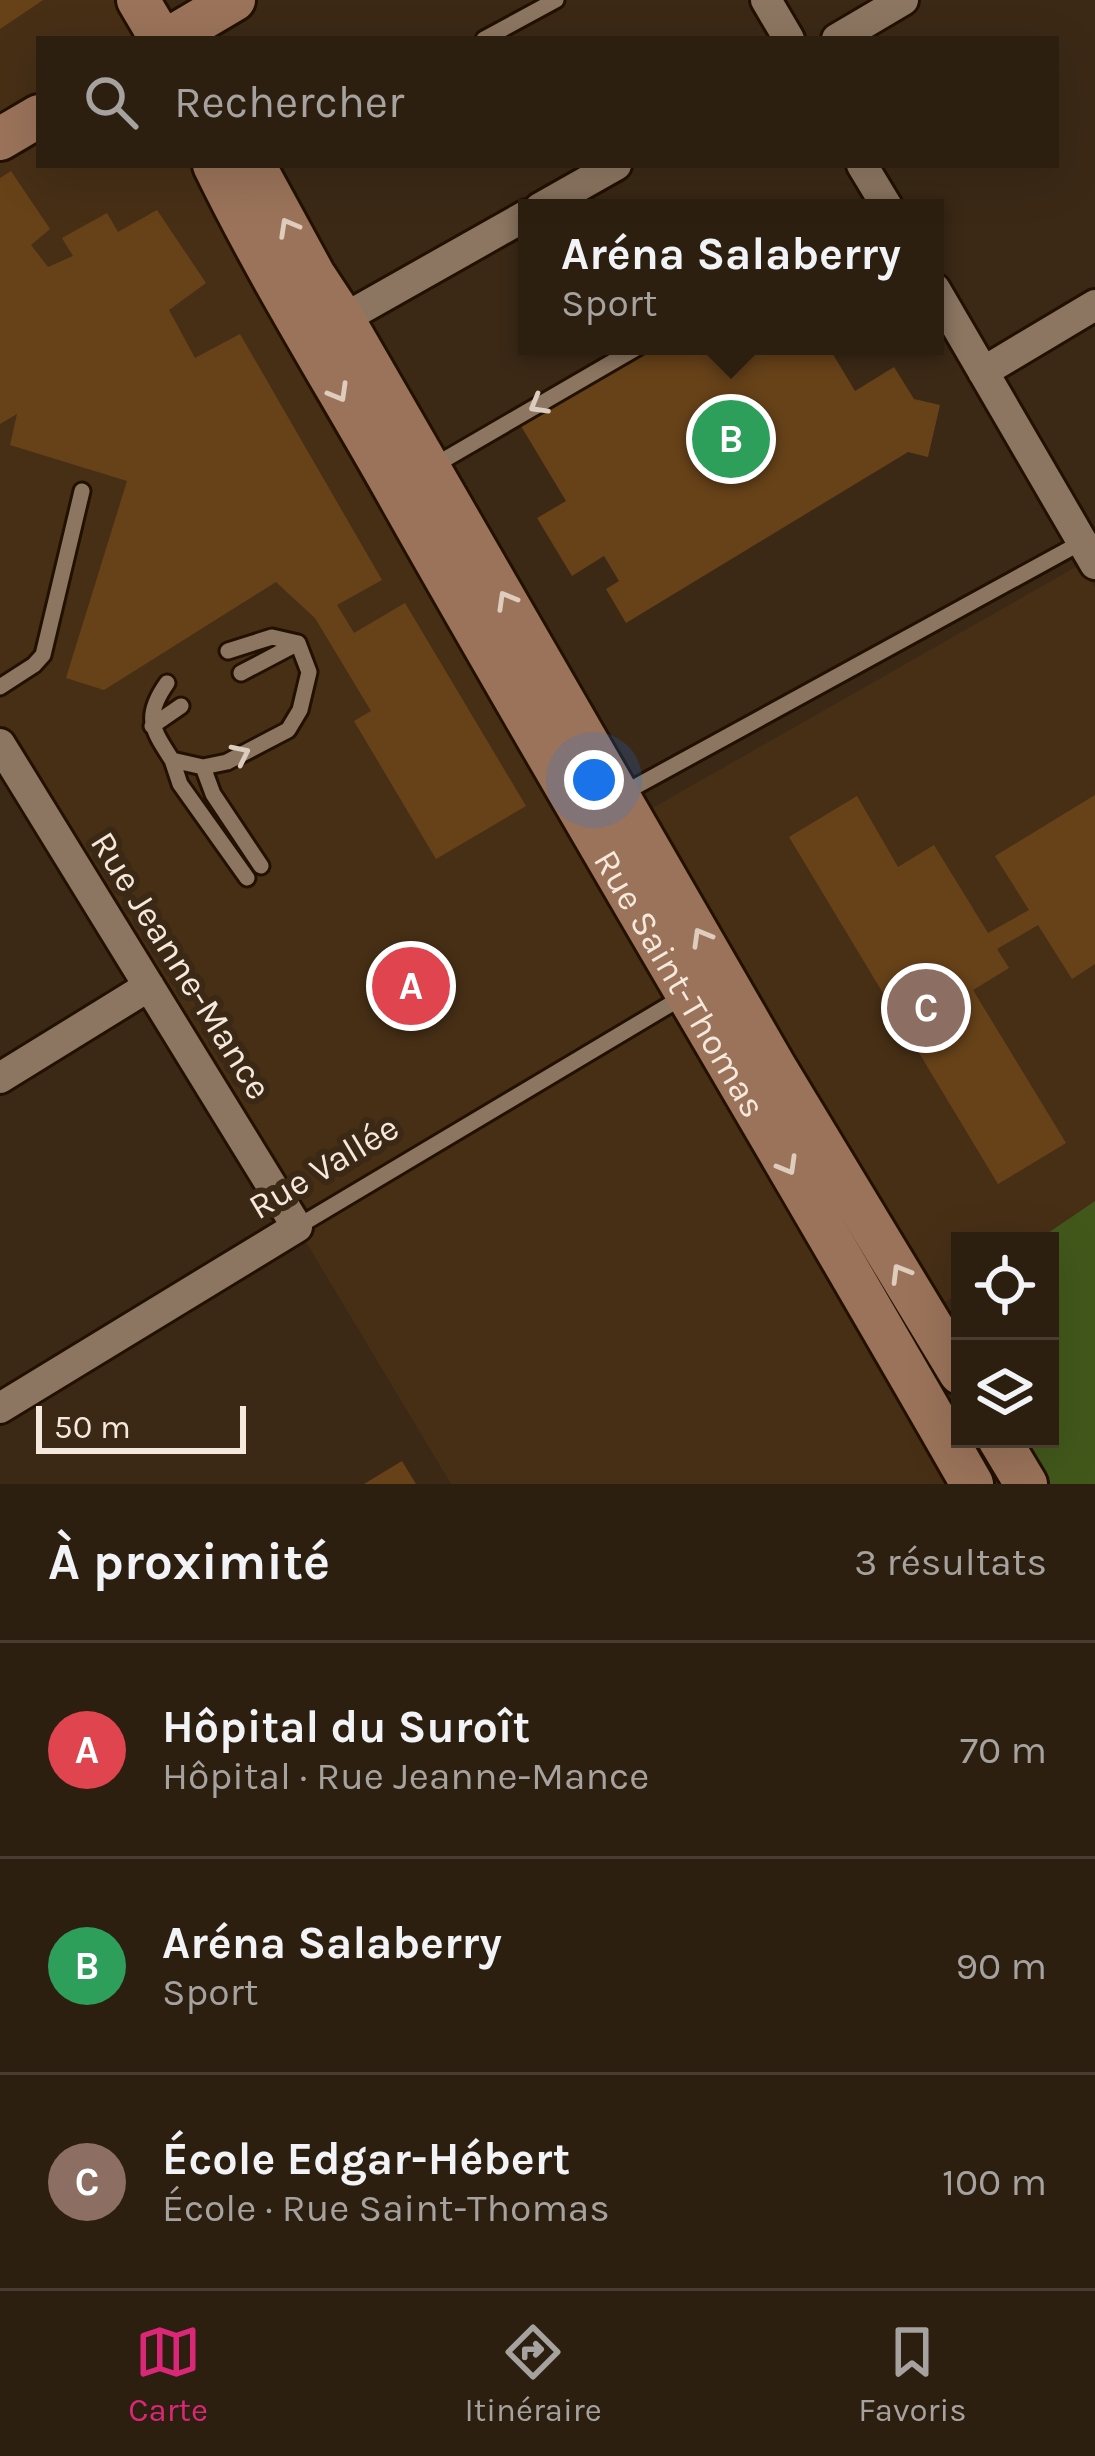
<!DOCTYPE html>
<html lang="fr">
<head>
<meta charset="utf-8">
<style>
	:root { --surface:#2c1f10; --page:#382c1e; --text:#f1f3f6; --muted:#a6a29f; --line:#483d30; --accent:#db2777 }
	body { margin:0; font-family:Karla,sans-serif; background:var(--page); color:var(--text) }
	.controls { position:absolute; right:36px; bottom:36px; display:grid; overflow:hidden; border-radius:0px; box-shadow:0 12px 48px #0002 }
	.controls button { width:108px; height:108px; display:grid; place-items:center; padding:0; border:0; border-bottom:3px solid var(--line); background:var(--surface); color:var(--text); font:60px sans-serif }
	.scale { position:absolute; left:36px; bottom:30px; width:210px; box-sizing:border-box; padding-left:12px; border:6px solid #f5e9dd; border-top:0; font-size:33px; line-height:42px; white-space:nowrap; color:#f5e9dd; -webkit-text-stroke:9px #3b2916; paint-order:stroke }
	.you { position:absolute; left:594px; top:780px; width:42px; height:42px; margin:-30px; border:9px solid #fff; border-radius:50%; background:#1a73e8; box-shadow:0 0 0 18px #1a73e833 }
	.badge { display:grid; place-items:center; width:78px; height:78px; border-radius:50%; background:var(--accent); color:#fff; font-size:39px; font-weight:700 }
	.pin { position:absolute; translate:-50% -50%; border:6px solid #fff; box-shadow:0 3px 12px #0006 }
	.popup { position:absolute; left:518px; top:199px; width:426px; height:156px; box-sizing:border-box; display:grid; place-content:center; border-radius:0px; background:var(--surface); filter:drop-shadow(0 3px 9px #0005); font-size:39px; white-space:nowrap; color:var(--muted) }
	.popup b { font-size:45px; color:var(--text) }
	.popup::after { content:''; position:absolute; left:50%; top:100%; margin-left:-24px; border:24px solid transparent; border-top-color:var(--surface) }
	.list { margin:0; padding:0; list-style:none }
	h2 { display:flex; justify-content:space-between; align-items:center; height:156px; margin:0; padding:0 48px; font-size:51px }
	h2 small { font-size:39px; font-weight:400; color:var(--muted) }
	.list li { display:grid; grid-template-columns:78px 1fr auto; gap:36px; align-items:center; box-sizing:border-box; height:216px; padding:0 48px; border-top:3px solid var(--line) }
	.list b { display:block; font-size:45px; white-space:nowrap }
	.list p { margin:0; font-size:39px; white-space:nowrap; color:var(--muted) }
	.list em { font-size:39px; font-style:normal; color:var(--muted) }
	.icon { flex:none; width:66px; height:66px; fill:none; stroke:currentColor; stroke-width:2; stroke-linecap:round; stroke-linejoin:round }
	.map { position:relative; flex:none; width:1095px; height:1484px; overflow:hidden }
	.search { position:absolute; background:var(--surface); box-shadow:0 12px 48px #0002; left:36px; right:36px; top:36px; height:132px; display:flex; align-items:center; gap:30px; box-sizing:border-box; padding:0 42px; border-radius:0px; color:var(--muted); font-size:45px }
	.sheet { height:804px; background:var(--surface) }
	nav { display:flex; justify-content:space-around; align-items:center; box-sizing:border-box; height:168px; border-top:3px solid var(--line); background:var(--surface); font-size:33px; color:var(--muted) }
	nav a { display:grid; justify-items:center; gap:6px }
	nav .on { color:var(--accent) }
	.map>svg:first-child { display:block }
</style>
</head>
<body>
<div class="map">
<svg width="1095" height="1484" viewBox="0 0 1095 1484">
	<rect width="100%" height="100%" fill="#3b2916"/>
	<!-- built -->
	<path fill="#472f16" d="M0,0H127L149,39H39V106L0,129Z
		M39,118V165H203L960,1484H451L297,1227L0,744V141Z
		M1081,564L1095,588V1201L1036,1241H960V1292L935,1309L642,814Z"/>
	<!-- green -->
	<path fill="#42581b" d="M1095,1201V1484H1039L1012,1439H1050V1241H1036Z"/>
	<!-- building -->
	<path fill="#674219" d="M0,0H43L0,29Z
		M11,171L50,229L31,245L48,267L73,256L62,238L107,213L118,232L157,210L206,283L169,310L195,358L240,334L382,580L337,605L354,633L405,603L526,806L436,859L354,721L371,711L315,618L276,582L104,690L66,678L127,481L10,445L17,414L0,424V178Z
		M654,346H828L855,391L894,367L914,399L940,405L928,457L908,452L626,623L606,589L619,581L604,556L572,576L537,518L566,501L521,426Z
		M1095,795V964L1072,979L1038,925L997,949L1009,968L973,990L1066,1143L998,1184L789,837L857,796L898,867L934,845L988,933L1029,910L995,856Z
		M402,1461L416,1484H364Z"/>
	<g fill="none" stroke-linecap="round" stroke-linejoin="round">
		<defs>
			<path id="lane" d="M484,39L556,0
				M430,468L640,346
				M228,651L272,637L298,643
				M241,673L298,643
				M167,683C143,717 152,729 172,760L203,767L227,762L288,730L300,710L309,672L298,643
				M0,687L34,665L43,655L82,491
				M152,726L181,706
				M172,760L180,784L247,878
				M203,767L213,794L261,866
				M622,794L1082,542
				M297,1227L686,995"/>
			<path id="street" d="M766,0L789,39
				M837,39L903,0
				M862,165L888,208
				M540,208L616,165
				M935,289L1095,564
				M343,319L527,215
				M983,372L1095,305
				M0,744L297,1227L0,1408
				M0,1078L149,986"/>
			<g id="secondary">
				<path d="M138,0L161,39"/>
				<path d="M168,39L234,0"/>
				<path d="M0,139L39,116"/>
				<path id="s1" d="M214,165C268,276 334,381 395,489C583,823 782,1151 972,1484"/>
				<path d="M254,165L314,275L343,319L775,1067L960,1373"/>
				<path d="M999,1439L1026,1484"/>
			</g>
		</defs>
		<!-- lane casing -->
		<use href="#lane" stroke="#221101" stroke-width="21"/>
		<!-- street casing -->
		<use href="#street" stroke="#221101" stroke-width="36"/>
		<!-- secondary casing -->
		<use href="#secondary" stroke="#221101" stroke-width="48"/>
		<!-- lane -->
		<use href="#lane" stroke="#8c7661" stroke-width="15"/>
		<!-- street -->
		<use href="#street" stroke="#8c7661" stroke-width="30"/>
		<!-- secondary -->
		<use href="#secondary" stroke="#9b735a" stroke-width="42"/>
	</g>
	<!-- one-way arrows -->
	<defs><path id="oneway-chevron" d="M-2-3.5L2.5 0L-2 3.5" fill="none" stroke-width="1.6" stroke-linecap="round" stroke-linejoin="round" transform="scale(3)"/></defs>
	<g stroke="#deccbc">
		<use href="#oneway-chevron" transform="translate(288 227) rotate(-119)"/>
		<use href="#oneway-chevron" transform="translate(339 393) rotate(60)"/>
		<use href="#oneway-chevron" transform="translate(506 600) rotate(-120)"/>
		<use href="#oneway-chevron" transform="translate(701 937) rotate(-120)"/>
		<use href="#oneway-chevron" transform="translate(788 1166) rotate(60)"/>
		<use href="#oneway-chevron" transform="translate(900 1273) rotate(-121)"/>
	</g>
	<g stroke="#dbccbe">
		<use href="#oneway-chevron" transform="translate(538 405) rotate(150)"/>
		<use href="#oneway-chevron" transform="translate(241 754) rotate(-26)"/>
	</g>
	<g text-anchor="middle" stroke-width="12" stroke-linejoin="round" paint-order="stroke">
		<!-- street labels -->
		<g font-size="36" fill="#f5e9dd" stroke="#3b2916">
			<text transform="translate(182 965) rotate(58)" y="13">Rue Jeanne-Mance</text>
			<text dy="13" stroke="none"><textPath href="#s1" startOffset="942">Rue Saint-Thomas</textPath></text>
			<text transform="translate(323 1166) rotate(-31)" y="13">Rue Vallée</text>
		</g>
	</g>
</svg>
<div class="controls">
<button><svg class="icon" aria-label="locate" viewBox="0 0 24 24"><circle cx="12" cy="12" r="6"/><path d="M12 2v4M12 18v4M2 12h4M18 12h4"/></svg></button>
<button><svg class="icon" aria-label="layers" viewBox="0 0 24 24"><path d="M12 4l9 5-9 5-9-5zM3 14l9 5 9-5"/></svg></button>
</div>
<div class="scale">50 m</div>
<div class="you"></div>
<div class="pin badge" style="left:411px;top:986px;background:#e0444e">A</div>
<div class="pin badge" style="left:731px;top:439px;background:#2e9e5b">B</div>
<div class="popup"><b>Aréna Salaberry</b>Sport</div>
<div class="pin badge" style="left:926px;top:1008px;background:#8d6e63">C</div>
<div class="search"><svg class="icon" aria-label="search" viewBox="0 0 24 24"><circle cx="10" cy="10" r="6"/><path d="M15 15l6 6"/></svg>Rechercher</div>
</div>
<section class="sheet">
<h2>À proximité<small>3 résultats</small></h2>
<ul class="list">
<li><span class="badge" style="background:#e0444e">A</span><div><b>Hôpital du Suroît</b><p>Hôpital · Rue Jeanne-Mance</p></div><em>70 m</em></li>
<li><span class="badge" style="background:#2e9e5b">B</span><div><b>Aréna Salaberry</b><p>Sport</p></div><em>90 m</em></li>
<li><span class="badge" style="background:#8d6e63">C</span><div><b>École Edgar-Hébert</b><p>École · Rue Saint-Thomas</p></div><em>100 m</em></li>
</ul>
</section>
<nav>
<a class="on"><svg class="icon" aria-label="map" viewBox="0 0 24 24"><path d="M3 6l6-2 6 2 6-2v14l-6 2-6-2-6 2zM9 4v14M15 6v14"/></svg>Carte</a>
<a><svg class="icon" aria-label="directions" viewBox="0 0 24 24"><path d="M12 3l9 9-9 9-9-9zM9 14v-3h6M13 9l2 2-2 2"/></svg>Itinéraire</a>
<a><svg class="icon" aria-label="saved" viewBox="0 0 24 24"><path d="M7 4h10v16l-5-4-5 4z"/></svg>Favoris</a>
</nav>
</body>
</html>
